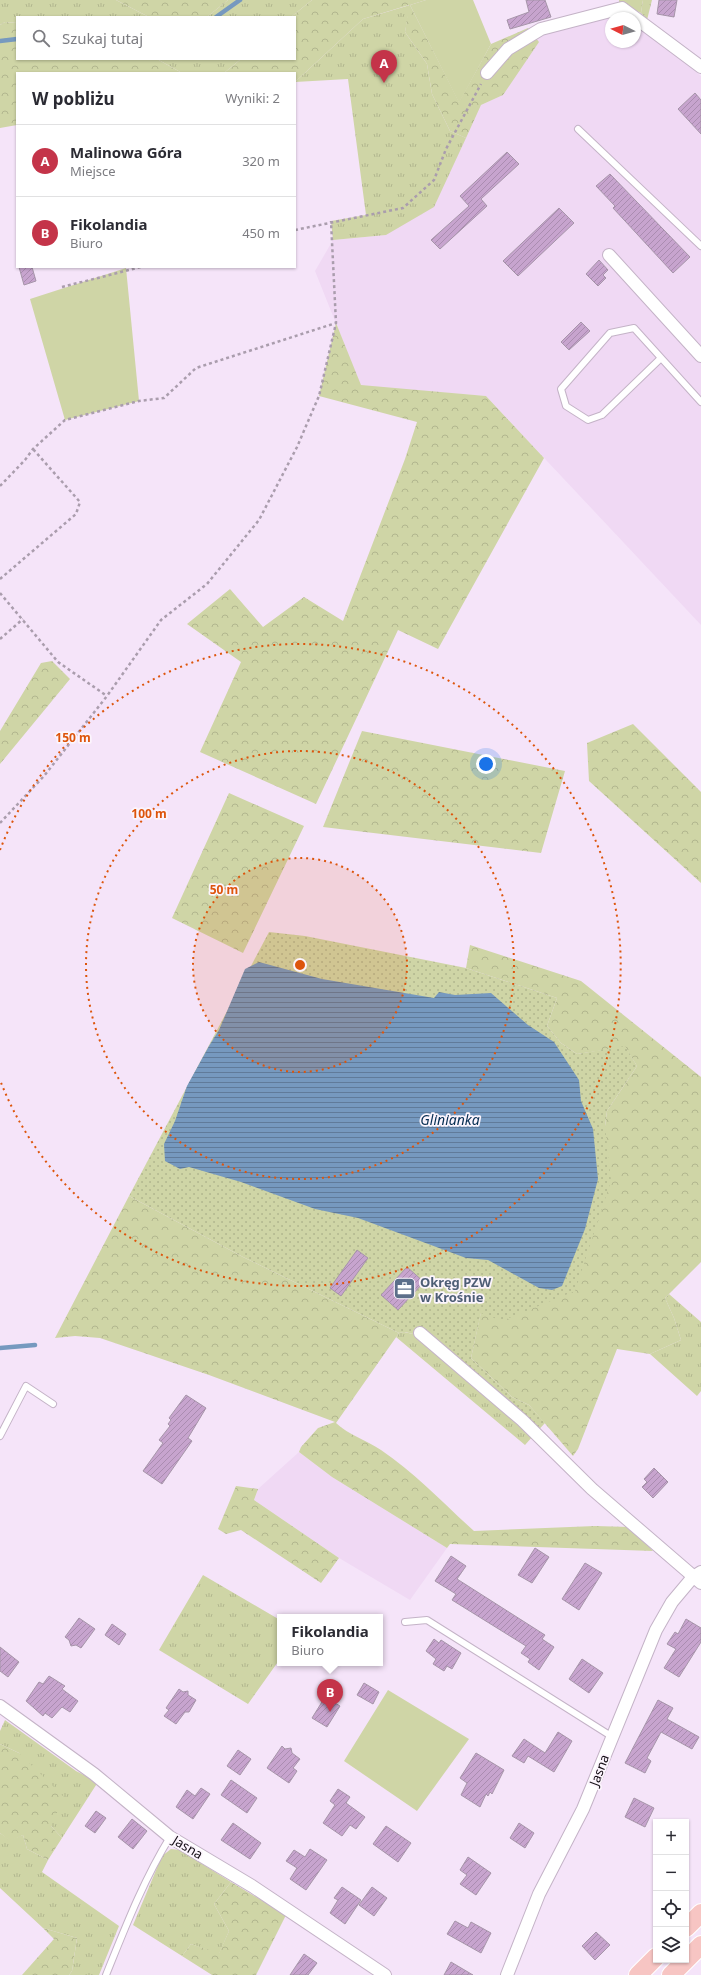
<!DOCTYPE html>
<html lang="pl">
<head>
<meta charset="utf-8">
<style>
	:root { --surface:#fff; --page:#f7f7f7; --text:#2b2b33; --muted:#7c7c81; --line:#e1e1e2; --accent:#c43449 }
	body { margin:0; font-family:"Noto Sans",sans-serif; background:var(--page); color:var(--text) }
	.controls { position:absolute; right:12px; bottom:12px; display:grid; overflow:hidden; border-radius:0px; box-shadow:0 1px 3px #0004 }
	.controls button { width:36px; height:36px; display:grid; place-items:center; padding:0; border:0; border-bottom:1px solid var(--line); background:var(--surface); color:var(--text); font:20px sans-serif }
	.compass { position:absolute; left:605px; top:12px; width:36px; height:36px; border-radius:50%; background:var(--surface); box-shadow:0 1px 3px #0004; rotate:276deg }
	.you { position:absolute; left:486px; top:764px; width:14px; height:14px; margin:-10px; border:3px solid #fff; border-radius:50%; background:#1a73e8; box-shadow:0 0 0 6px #1a73e833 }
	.badge { display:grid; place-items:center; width:26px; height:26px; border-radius:50%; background:var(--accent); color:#fff; font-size:13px; font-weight:700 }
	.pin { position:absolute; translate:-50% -33px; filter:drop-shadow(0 1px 2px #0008) }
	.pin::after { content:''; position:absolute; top:21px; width:14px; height:12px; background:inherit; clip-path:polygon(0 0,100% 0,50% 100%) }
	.popup { position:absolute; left:277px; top:1614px; width:106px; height:52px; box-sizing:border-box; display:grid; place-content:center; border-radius:0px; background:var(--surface); filter:drop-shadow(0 1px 3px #0005); font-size:13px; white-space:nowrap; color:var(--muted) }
	.popup b { font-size:15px; color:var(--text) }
	.popup::after { content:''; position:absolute; left:50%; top:100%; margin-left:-8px; border:8px solid transparent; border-top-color:var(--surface) }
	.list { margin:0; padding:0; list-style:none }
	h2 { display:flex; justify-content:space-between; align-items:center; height:52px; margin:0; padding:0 16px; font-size:17px }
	h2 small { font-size:13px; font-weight:400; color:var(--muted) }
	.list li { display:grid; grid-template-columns:26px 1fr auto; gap:12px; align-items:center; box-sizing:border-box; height:72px; padding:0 16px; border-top:1px solid var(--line) }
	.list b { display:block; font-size:15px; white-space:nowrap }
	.list p { margin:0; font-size:13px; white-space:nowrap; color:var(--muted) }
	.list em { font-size:13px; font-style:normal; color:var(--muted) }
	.icon { flex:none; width:22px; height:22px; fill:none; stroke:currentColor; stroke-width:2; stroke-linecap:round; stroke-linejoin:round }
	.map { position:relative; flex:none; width:701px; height:1975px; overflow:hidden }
	.search { position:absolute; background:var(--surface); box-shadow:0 1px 3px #0004; left:16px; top:16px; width:280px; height:44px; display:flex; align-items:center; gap:10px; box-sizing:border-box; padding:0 14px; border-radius:0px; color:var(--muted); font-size:15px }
	.panel { position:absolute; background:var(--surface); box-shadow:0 1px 3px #0004; left:16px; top:72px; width:280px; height:196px; border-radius:0px }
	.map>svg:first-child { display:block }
</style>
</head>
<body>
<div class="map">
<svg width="701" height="1975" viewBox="0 0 701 1975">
	<defs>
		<pattern id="grass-tufts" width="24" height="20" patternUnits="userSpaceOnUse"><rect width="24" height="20" fill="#cfd5a6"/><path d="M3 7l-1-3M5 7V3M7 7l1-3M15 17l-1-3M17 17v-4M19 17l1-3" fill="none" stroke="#b1b68e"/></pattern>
		<pattern id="forest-crowns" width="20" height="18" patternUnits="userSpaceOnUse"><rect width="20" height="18" fill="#cfd5a6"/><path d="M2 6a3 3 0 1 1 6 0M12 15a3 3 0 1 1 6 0" fill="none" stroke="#b1b68e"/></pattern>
		<pattern id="park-dots" width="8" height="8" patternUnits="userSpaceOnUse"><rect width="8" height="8" fill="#cfd5a6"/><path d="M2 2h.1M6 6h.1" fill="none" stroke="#b1b68e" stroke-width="1.8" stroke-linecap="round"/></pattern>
		<pattern id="water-rules" width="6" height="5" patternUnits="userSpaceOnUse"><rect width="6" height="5" fill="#7699bf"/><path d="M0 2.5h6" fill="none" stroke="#607b9a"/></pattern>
		<pattern id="building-hatch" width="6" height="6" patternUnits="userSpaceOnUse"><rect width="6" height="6" fill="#c7a4ce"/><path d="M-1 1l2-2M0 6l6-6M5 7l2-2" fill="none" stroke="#aa8cb0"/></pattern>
	</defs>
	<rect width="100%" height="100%" fill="#f5e4f9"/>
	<!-- built -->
	<path fill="#f0d9f4" d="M623,13L629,18H611V42H635V23L701,76V625L486,396L361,386L315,271L333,240L386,235L481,105L503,95L535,37Z
		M299,1452L332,1477L447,1548L410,1600L339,1558L254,1500L258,1489Z"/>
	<!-- grass -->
	<path fill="url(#grass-tufts)" d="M0,0H116L149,17H17V23L5,22L0,25Z
		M228,0H312L291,17H207Z
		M643,0H652L647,20L641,13Z
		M410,5L405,32L427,64L432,94L450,131L466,138L434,207L386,235L333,240L331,221L366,215L348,79L295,82L363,19Z
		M157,59H241L224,73H182Z
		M669,1294L701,1322V1391L697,1396L650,1354L681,1340L674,1318L665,1298Z
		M404,1332L413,1334L533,1436L525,1445L396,1337L399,1333Z
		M203,1575L280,1620V1659L248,1704L159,1650Z
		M5,1720L76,1771L98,1782L62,1838L51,1826L19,1753L0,1744V1731Z
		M0,1833L10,1840L23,1835L27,1849L48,1860L42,1872L119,1926L99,1975H69L72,1971L77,1938L43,1928L0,1888Z
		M171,1849L180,1850L231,1882L214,1904L229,1931L219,1954L191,1944L182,1956L133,1925L162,1856Z"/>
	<!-- forest -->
	<path fill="url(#forest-crowns)" d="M116,0H228L207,17H149Z
		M312,0H426L410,5L459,102L491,44L528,28L539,42L503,95L481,105L466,138L450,131L432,94L427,64L405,32L409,5L363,19L295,82V73H224L241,59H295V17H291Z
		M619,0H643L641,13L619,3Z
		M5,22L17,23V59H157L182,73H17V125L0,128V25Z
		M336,323L361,385L486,396L544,458L438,649L398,630L316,804L200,752L241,662L187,624L230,589L263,627L304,597L343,621L405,459L417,422L319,396Z
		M52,661L70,679L0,764V731L41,663Z
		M633,724L701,792V883L589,781L587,743Z
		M362,731L565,771L541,853L323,827Z
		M229,793L304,826L243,953L172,918Z
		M470,945L581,981L701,1077V1262L665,1298L674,1318L681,1340L650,1354L617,1349L578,1449L573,1456L529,1405L512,1397L471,1358L481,1312L605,1126L607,1111L637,1066L625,1047L577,1054L561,1043L547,1026L557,998L466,968Z
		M129,1196L243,1257L399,1333L336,1423C349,1435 366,1440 381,1450C414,1472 444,1504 474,1531L595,1526L630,1527L653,1551L450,1544L447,1548L332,1477L299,1452L301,1447L318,1428L335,1422L209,1375L100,1338L75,1336L55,1338Z
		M236,1486L258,1489L254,1500L339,1558L321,1583L241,1530L226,1534L218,1529Z
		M0,1744L19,1753L64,1797L51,1826L62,1838L48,1860L27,1849L23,1835L10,1841L0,1833Z
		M231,1882L286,1915L256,1975H212L182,1956L191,1944L219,1953L229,1931L214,1904Z
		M43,1928L77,1938L72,1971L69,1975H22L54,1939Z"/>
	<!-- park -->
	<path fill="url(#park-dots)" d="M269,932L305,936L466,968L557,998L547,1026L561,1043L577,1054L625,1046L637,1066L607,1111L605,1126L611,1181L575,1291L502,1321L481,1313L471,1358L512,1397L529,1405L545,1423L533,1436L413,1334L405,1332L399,1333L243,1257L129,1196Z"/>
	<!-- garden -->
	<path fill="#cfd5a6" d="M426,0H473L491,44L459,103L410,5Z
		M126,268L139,401L65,420L30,299Z
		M388,1690L469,1739L417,1811L344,1761Z"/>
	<!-- water -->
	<path fill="url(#water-rules)" d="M259,962L322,979L434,998L439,992L455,995L491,993L528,1025L554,1042L579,1080L581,1101L593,1129L598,1179L585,1229L562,1286L552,1290L539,1288L488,1260L466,1258L358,1218L315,1209L241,1182L189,1167L180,1169L165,1161L164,1144L175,1121L187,1086L209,1046L219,1030L245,969Z"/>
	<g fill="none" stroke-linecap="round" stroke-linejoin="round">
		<!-- stream -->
		<path stroke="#7699bf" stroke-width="4.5" d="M216,17L240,0
			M0,41L17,39
			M0,1348L35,1345"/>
	</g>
	<!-- building -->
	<path fill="url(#building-hatch)" stroke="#a695a9" d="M526,0H545L551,17L510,29L507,20L529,12Z
		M659,0H677L674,17L657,14Z
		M695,93L701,100V134L678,109Z
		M507,152L519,164L481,199L487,206L440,249L431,240L469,206L460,196Z
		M610,174L690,257L673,273L613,208L615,206L596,186Z
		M559,208L574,223L518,276L503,261Z
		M599,260L608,270L603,275L606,278L598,286L586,274Z
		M19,267H32L36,281L24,285Z
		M581,322L590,331L569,350L561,342Z
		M357,1250L368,1258L341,1296L330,1288Z
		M407,1267L424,1282L398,1310L381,1295Z
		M186,1395L206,1408L188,1438L192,1441L162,1484L143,1471L163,1443L159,1440L170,1426L168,1424L171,1420L169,1418Z
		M654,1468L668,1482L653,1498L642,1487L647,1482L644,1479Z
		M535,1548L549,1557L532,1583L518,1575Z
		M451,1556L466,1566L457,1579L545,1635L542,1639L554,1647L539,1670L528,1662L530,1659L521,1653L526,1646L452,1600L456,1594L435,1581Z
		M585,1563L602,1573L579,1610L562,1599Z
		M79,1618L95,1629L81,1648L76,1645L71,1646L69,1640L65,1637Z
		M686,1619L701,1628V1642L679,1677L664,1668L676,1649L667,1644L675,1632L678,1634Z
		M112,1624L126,1634L119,1645L105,1635Z
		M434,1639L439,1643L441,1640L461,1653L452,1669L447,1666L444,1671L433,1664L436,1659L426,1651Z
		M0,1647L19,1662L8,1677L0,1671Z
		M582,1659L603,1673L589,1693L569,1679Z
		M49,1676L65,1686L62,1689L78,1701L70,1712L62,1707L52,1718L45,1713L43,1716L26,1701L39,1682L43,1684Z
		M364,1683L379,1692L373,1704L357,1695Z
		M179,1689L183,1692L188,1691V1695L196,1700L189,1712H185L176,1724L164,1716L169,1710L166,1708Z
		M325,1697L340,1706L327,1727L312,1718Z
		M658,1700L673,1708L667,1719L699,1737L692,1749L661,1732L647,1758L651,1761L645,1773L625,1763Z
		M558,1732L572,1741L554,1772L528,1756L524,1763L512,1756L524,1739L545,1753Z
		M282,1746L285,1749L291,1748L292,1753L300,1759L293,1768L297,1771L289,1783L267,1768Z
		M238,1750L251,1759L240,1775L227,1766Z
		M476,1753L504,1770L492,1794L490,1792L488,1796L486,1794L480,1807L461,1795L467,1783L460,1778Z
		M231,1780L257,1798L247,1813L221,1795Z
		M201,1788L210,1794L193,1819L176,1807L187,1790L195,1796Z
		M338,1789L350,1797L346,1803L365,1817L356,1829L350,1825L342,1836L323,1823L335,1805L330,1801Z
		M634,1798L654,1808L645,1827L625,1817Z
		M96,1811L106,1818L95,1833L85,1826Z
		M132,1819L147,1831L133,1849L118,1837Z
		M233,1823L261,1843L250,1859L221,1840Z
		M519,1823L534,1833L525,1848L510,1838Z
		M386,1826L411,1843L398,1862L373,1844Z
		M310,1849L327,1860L306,1890L290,1879L297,1868L286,1861L294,1850L305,1857Z
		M468,1857L491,1873L476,1895L460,1884L467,1875L460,1870Z
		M342,1887L361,1900L345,1924L330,1913L338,1900L334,1898Z
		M372,1887L387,1898L374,1916L359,1905Z
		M455,1921L468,1928L471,1922L491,1933L481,1953L447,1934Z
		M596,1932L610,1945L595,1960L582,1946Z
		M304,1954L317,1963L308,1975H290Z
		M451,1962L473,1975H444Z"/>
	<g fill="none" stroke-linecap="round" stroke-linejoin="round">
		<defs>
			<path id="lane" d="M578,129L701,246
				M661,358L602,415L588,420L566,406L561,389L610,333L634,328L701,402
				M0,1436L26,1386L53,1404
				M405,1622L427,1620L611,1736
				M106,1975C125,1928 143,1881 170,1837"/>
			<path id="street" d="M487,73L508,49L541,29L622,8L701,67
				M609,255L701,356
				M420,1333L522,1420L592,1489L701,1583
				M0,1706L94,1774L170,1837L252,1886L385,1975
				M507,1975L539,1894L583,1809L656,1630L672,1602L693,1577L701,1572"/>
			<path id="primary" d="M686,1928L701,1913
				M638,1975L656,1957
				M671,1975L701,1945"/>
		</defs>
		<!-- lane casing -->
		<use href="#lane" stroke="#c4b3c7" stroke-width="8"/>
		<!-- street casing -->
		<use href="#street" stroke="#c4b3c7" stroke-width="14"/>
		<!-- primary casing -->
		<use href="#primary" stroke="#fff" stroke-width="20"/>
		<!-- path -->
		<path stroke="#aa9dad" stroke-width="2.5" stroke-dasharray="3 3" stroke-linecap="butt" d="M295,230L403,208L434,180L446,149L481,84
			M62,287L141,267
			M0,486L25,460L33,449L65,420L139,401L164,398L196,368L336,323
			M0,579L76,514L80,502L33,449
			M0,593L58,662L107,696
			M0,639L23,619
			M0,823L44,776L107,696L161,620L207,584L259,520L297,447L319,396L336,323L331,221"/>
		<!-- lane -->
		<use href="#lane" stroke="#fff" stroke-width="6"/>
		<!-- street -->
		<use href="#street" stroke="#fff" stroke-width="12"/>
		<!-- primary -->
		<use href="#primary" stroke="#f7c5c3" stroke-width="18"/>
	</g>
	<!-- distance rings -->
	<circle cx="300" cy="965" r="107" fill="#dd550c" fill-opacity=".12"/>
	<g fill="none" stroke="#dd550c" stroke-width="2" stroke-dasharray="2 4">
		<circle cx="300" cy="965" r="107"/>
		<circle cx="300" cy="965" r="214"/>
		<path d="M0 850A321 321 0 1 1 0 1080"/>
	</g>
	<!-- icons -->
	<defs>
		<symbol id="office-square" viewBox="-11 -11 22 22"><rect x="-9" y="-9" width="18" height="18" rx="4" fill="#5c6f8a" stroke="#fcf5fd"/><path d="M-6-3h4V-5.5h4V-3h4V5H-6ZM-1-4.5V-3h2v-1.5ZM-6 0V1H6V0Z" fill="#fff"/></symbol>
	</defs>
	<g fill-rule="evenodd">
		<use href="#office-square" x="392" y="1276" width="25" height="25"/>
	</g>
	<g text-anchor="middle" stroke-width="3.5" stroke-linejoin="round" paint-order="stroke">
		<!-- service labels -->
		<g font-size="13" font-weight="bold" fill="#4e5e75" stroke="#fcf5fd" text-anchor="start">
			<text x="420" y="1287">Okręg PZW<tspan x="420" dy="15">w Krośnie</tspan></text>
		</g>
		<!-- street labels -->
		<g font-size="13" fill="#130d14" stroke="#fcf5fd">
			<text transform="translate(599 1770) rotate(-69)" y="5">Jasna</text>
			<text transform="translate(188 1847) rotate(31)" y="5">Jasna</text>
		</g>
		<!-- water labels -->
		<g font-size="14" font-style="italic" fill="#052d52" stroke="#fcf5fd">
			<text x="450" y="1125">Glinianka</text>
		</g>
	</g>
	<circle cx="300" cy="965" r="6" fill="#dd550c" stroke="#fcf5fd" stroke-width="2"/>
	<g font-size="12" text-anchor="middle" font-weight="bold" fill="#dd550c" stroke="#fcf5fd" stroke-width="3.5" stroke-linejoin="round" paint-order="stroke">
		<text x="73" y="742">150 m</text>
		<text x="149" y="818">100 m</text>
		<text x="224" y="894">50 m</text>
	</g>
</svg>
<div class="controls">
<button>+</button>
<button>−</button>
<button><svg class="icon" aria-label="locate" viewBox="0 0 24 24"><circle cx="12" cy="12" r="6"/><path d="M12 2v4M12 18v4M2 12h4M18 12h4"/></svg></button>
<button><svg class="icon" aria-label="layers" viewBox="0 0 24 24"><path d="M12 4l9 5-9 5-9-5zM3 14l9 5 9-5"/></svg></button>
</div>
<svg class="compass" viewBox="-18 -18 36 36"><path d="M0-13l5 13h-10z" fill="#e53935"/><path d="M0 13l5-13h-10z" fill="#7c7c81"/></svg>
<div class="you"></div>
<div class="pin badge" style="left:384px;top:83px">A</div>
<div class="pin badge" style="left:330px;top:1712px">B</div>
<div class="popup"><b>Fikolandia</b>Biuro</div>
<div class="search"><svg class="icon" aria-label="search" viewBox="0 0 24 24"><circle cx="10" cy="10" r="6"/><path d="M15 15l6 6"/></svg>Szukaj tutaj</div>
<section class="panel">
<h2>W pobliżu<small>Wyniki: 2</small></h2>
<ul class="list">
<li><span class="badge">A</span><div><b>Malinowa Góra</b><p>Miejsce</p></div><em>320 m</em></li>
<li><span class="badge">B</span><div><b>Fikolandia</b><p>Biuro</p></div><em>450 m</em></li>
</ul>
</section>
</div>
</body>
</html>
